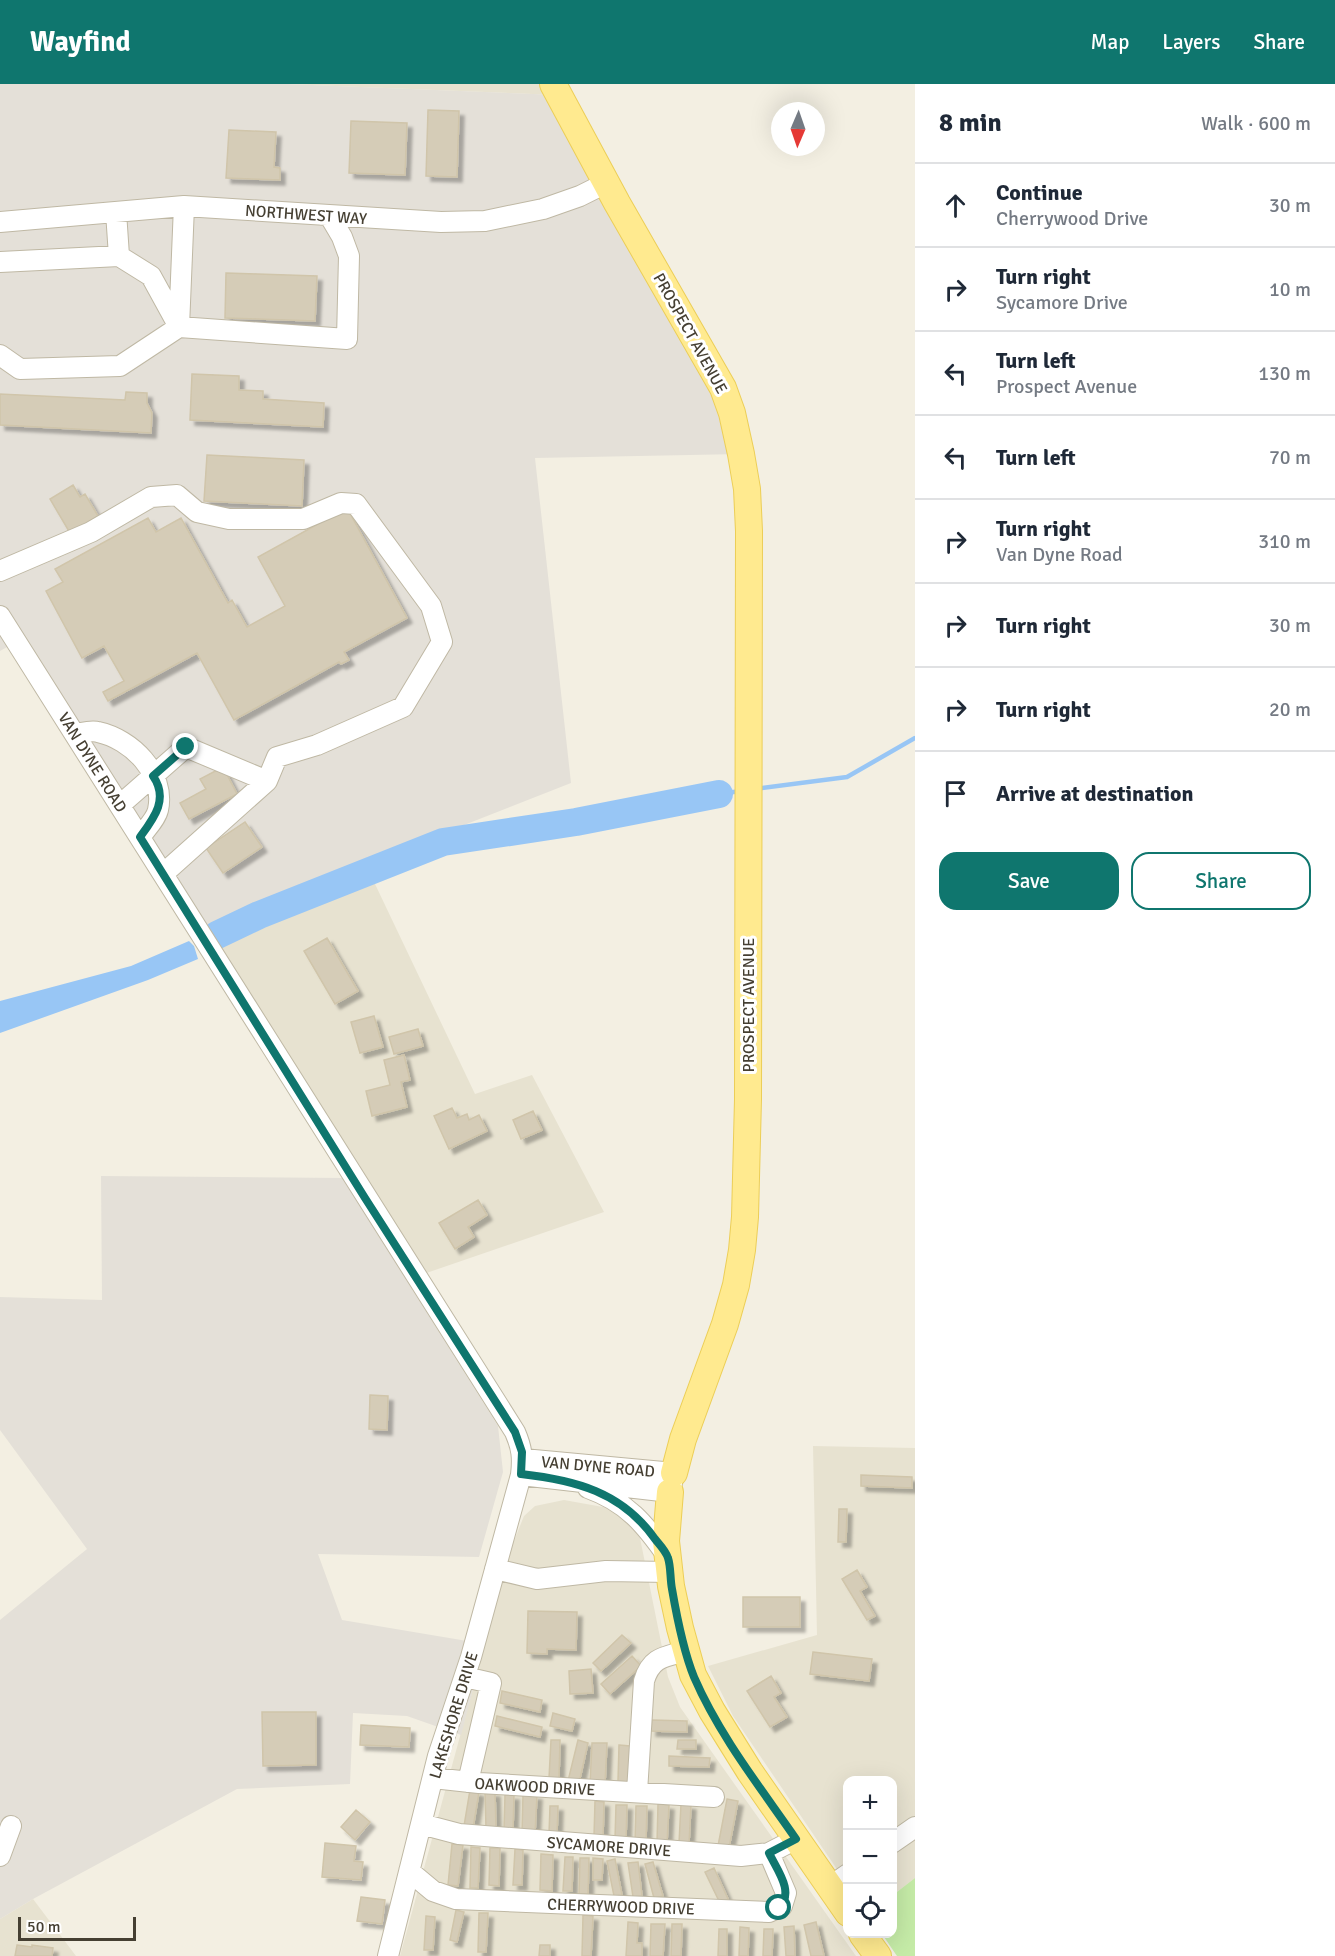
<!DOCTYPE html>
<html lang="en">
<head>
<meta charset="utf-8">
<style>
	:root { --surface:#fff; --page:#f6f6f7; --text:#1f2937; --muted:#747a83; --line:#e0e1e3; --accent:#0f766e }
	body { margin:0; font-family:Signika,sans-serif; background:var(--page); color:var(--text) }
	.controls { position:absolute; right:18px; bottom:18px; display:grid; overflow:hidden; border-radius:12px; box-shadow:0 6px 24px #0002 }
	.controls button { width:54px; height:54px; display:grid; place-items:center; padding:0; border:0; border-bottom:2px solid var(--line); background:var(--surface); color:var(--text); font:30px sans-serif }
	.compass { position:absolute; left:771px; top:18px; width:54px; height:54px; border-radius:50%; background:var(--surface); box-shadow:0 6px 24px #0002; rotate:182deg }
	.scale { position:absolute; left:18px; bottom:15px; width:118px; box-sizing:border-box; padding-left:6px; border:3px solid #453f32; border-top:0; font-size:16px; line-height:21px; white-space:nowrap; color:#453f32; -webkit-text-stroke:4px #fff; paint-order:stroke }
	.stop { position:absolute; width:18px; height:18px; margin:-14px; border:4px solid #0f766e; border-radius:50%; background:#fff }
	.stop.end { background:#0f766e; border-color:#fff; box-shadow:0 2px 6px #0008 }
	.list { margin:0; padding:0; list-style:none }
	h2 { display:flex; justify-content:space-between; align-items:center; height:78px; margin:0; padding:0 24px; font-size:26px }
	h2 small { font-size:20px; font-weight:400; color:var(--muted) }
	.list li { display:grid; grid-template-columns:39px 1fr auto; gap:18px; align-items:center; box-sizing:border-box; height:84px; padding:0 24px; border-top:2px solid var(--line) }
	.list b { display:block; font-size:22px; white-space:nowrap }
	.list p { margin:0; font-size:20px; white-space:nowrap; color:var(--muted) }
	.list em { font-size:20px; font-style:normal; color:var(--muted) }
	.actions { display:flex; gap:12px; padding:18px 24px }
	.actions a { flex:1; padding:14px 0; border:2px solid var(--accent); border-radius:18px; text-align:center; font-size:21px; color:var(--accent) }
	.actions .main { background:var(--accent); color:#fff }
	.icon { flex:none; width:33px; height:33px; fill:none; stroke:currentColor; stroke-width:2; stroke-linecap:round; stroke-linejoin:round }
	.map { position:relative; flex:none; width:915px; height:1872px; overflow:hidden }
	header { display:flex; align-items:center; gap:36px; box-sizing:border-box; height:84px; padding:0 30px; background:var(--accent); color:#fff }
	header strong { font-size:28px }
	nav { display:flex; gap:33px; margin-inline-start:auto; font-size:21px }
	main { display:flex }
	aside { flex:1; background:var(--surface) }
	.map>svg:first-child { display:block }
</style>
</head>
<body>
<header>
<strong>Wayfind</strong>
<nav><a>Map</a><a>Layers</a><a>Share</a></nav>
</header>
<main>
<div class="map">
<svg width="915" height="1872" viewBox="0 0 915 1872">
	<defs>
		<filter id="shadow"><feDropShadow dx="5" dy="5" stdDeviation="1.5" flood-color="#0004"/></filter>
	</defs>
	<rect width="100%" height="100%" fill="#f3efe2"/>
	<!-- residential -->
	<path fill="#e7e2d0" d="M287,0H553L558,11Z
		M365,779L475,1010L532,991L604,1128L406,1196L192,848Z
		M813,1362L915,1364V1794L893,1811L892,1696H848L847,1800L733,1632L708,1582L817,1551Z
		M564,1416L603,1423L623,1431L640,1454L668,1593L680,1623L856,1872H400L512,1462L524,1432L535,1422Z
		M33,1815L76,1872H0V1835Z"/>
	<!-- industrial -->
	<path fill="#e4e0d8" d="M0,0H287L558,11L662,199L741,370L535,374L571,699L199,845L16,558L0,567Z
		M101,1092L342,1094L498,1342L503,1388L479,1473L318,1470L342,1536L485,1560L461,1651L407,1632L353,1629L350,1700L237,1705L33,1815L0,1835V1536L87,1465L0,1346V1213L102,1216Z"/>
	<!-- green -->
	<path fill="#c5eba7" d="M915,1794V1872H897L882,1850H892L893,1811Z"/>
	<!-- water -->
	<path fill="#98c6f5" d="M189,857L194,862L198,875L148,896L0,949V917L131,882Z"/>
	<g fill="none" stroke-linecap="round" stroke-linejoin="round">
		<!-- stream -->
		<path stroke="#98c6f5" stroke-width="4.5" d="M755,705L847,693L915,654
			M719,710L741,707"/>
		<!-- river -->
		<path stroke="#98c6f5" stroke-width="28" d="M217,851L259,831L443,758L576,738L719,710"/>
	</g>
	<!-- building -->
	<path fill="#d5ccb7" stroke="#d0c5aa" stroke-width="1.5" filter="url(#shadow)" d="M428,26L459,27L457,93L426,92Z
		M351,37L407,39L405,91L349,89Z
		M229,46L276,48L274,83L280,84V96L226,94Z
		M226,189L317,192L315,237L225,234Z
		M192,290L239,292V306L263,307V315L324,319L323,343L190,336Z
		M126,308L147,309V319L152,329L151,349L0,341V310L125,316Z
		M207,371L304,376L302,422L204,417Z
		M73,401L80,413L85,410L98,432L70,449L50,415Z
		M347,424L407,534L344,568L349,576L341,580L339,578L234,636L197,569L108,617L103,608L124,597L104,562L82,574L46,507L63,498L55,485L148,434L156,448L181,434L228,519L232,516L247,543L285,522L258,473Z
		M223,683L237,710L189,735L180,719L206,705L200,695Z
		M245,738L262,763L223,789L206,764Z
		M327,854L358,907L335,920L304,867Z
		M374,932L383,963L360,969L351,938Z
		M418,945L423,962L394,970L389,953Z
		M404,971L410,996L401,998L407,1023L372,1032L366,1007L390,1001L384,976Z
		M452,1024L457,1034L467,1030L469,1036L479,1031L487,1047L449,1065L434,1032Z
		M533,1027L542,1046L521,1055L513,1036Z
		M478,1116L487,1131L468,1143L474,1153L455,1165L439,1139Z
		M370,1311L388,1312L387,1346L369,1345Z
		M861,1391L912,1393V1404L861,1402Z
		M839,1425H847L846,1458H838Z
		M857,1486L867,1503L860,1507L875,1532L867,1536L842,1495Z
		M743,1513H800V1543H743Z
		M528,1527L577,1528L576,1566L547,1565V1570L527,1569Z
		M622,1551L631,1559L601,1587L593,1579Z
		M813,1568L872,1575L869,1597L810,1590Z
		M632,1572L641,1582L610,1610L601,1600Z
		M591,1585L593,1609L570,1610L569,1587Z
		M771,1592L781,1609L774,1613L787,1633L770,1643L747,1607Z
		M502,1607L542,1616L540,1628L500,1619Z
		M262,1628H316V1681L263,1682Z
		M553,1629L575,1635L572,1647L550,1642Z
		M497,1632L542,1643L540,1653L495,1642Z
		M652,1636L687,1637V1648L651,1647Z
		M361,1641L410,1644L409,1663L360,1661Z
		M551,1656H560L559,1694H549Z
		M578,1656L588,1659L579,1699L568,1697Z
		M678,1656H696V1665H677Z
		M592,1659H607L605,1700H590Z
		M619,1661L630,1662L628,1698L618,1697Z
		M669,1672L710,1674L709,1683L669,1682Z
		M470,1706L479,1708L473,1744L464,1742Z
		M485,1708H495L496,1744H486Z
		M505,1711H514L513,1746L504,1745Z
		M523,1711H537L535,1750L522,1749Z
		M727,1715L738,1717L729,1764L718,1762Z
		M595,1717L604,1718L603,1753L594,1752Z
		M658,1720L669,1721L667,1759H657Z
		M681,1720L691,1721L689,1760L679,1759Z
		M616,1721H627L626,1756L615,1755Z
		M550,1722H558L557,1750H549Z
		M636,1722H647L646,1757H635Z
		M356,1726L370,1738L355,1756L341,1743Z
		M325,1759L356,1762L354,1777L363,1778L361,1796L322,1793Z
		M452,1760L463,1761L458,1802L448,1801Z
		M471,1763L480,1764L478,1804H470Z
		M490,1764H500L499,1802L489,1801Z
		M515,1765L523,1766L522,1801H513Z
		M541,1770L553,1771L552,1807L540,1806Z
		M565,1773H573L572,1807H563Z
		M580,1774H589L588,1810H579Z
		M593,1774L603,1775L602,1796H593Z
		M615,1775L622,1811L614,1812L607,1777Z
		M638,1778L642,1812L633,1813L628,1779Z
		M653,1778L663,1812L654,1814L645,1780Z
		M714,1784L728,1815L720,1819L705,1788Z
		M361,1813L385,1816L382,1840L357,1837Z
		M456,1826L464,1828L457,1858L450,1856Z
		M479,1829H488L486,1868H478Z
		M583,1831L593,1832L591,1872H582Z
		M426,1832L435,1833L433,1866H424Z
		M628,1838L638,1839L637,1859H642V1872H626Z
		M816,1838L824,1872H811L804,1841Z
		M651,1840H665L663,1872H650Z
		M672,1840H682L681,1872H671Z
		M794,1842L795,1872H786L784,1843Z
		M740,1843L749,1844L748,1872H739Z
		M719,1845H727V1872H718Z
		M764,1845H773L772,1872H763Z
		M17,1861L32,1863V1861L53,1864L52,1872H15Z
		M540,1861H550V1872H539Z"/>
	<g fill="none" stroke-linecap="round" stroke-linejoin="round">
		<defs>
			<path id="minor" d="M184,122L179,243L347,255L349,172L342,153L329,131
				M0,138L184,122L441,138L485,137L543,125L580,112L606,99
				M0,178L119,172L116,128
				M0,271L20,285L120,282L179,243L151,192L119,172
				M0,487L91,448L151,413L177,411L197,428L229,435H303L341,419L356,420L431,522L442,558L403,623L317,661L277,673L267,697
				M0,532C172,804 342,1077 515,1348C522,1364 523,1374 521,1391L471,1573L438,1672L388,1872
				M75,650C82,649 91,646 98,648C131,655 166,689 158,726C156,735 146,745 140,753
				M120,721L186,663L267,697L163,790
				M521,1391L670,1408L674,1389L523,1375
				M588,1404C627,1418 645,1440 668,1473
				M495,1485L537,1495L606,1487L669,1488
				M465,1593L491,1599L468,1698
				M433,1694L479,1699L714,1713
				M637,1708L644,1597C651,1573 664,1573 686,1567
				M421,1740L459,1750L741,1772L769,1769L796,1755
				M892,1759L915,1743
				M0,1772L11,1742
				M409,1787L433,1807L456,1815L769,1828L782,1822L786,1809L769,1769
				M829,1803L848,1790"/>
			<path id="major" d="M553,0L617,119L723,304L732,329L741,370L747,405L749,447L748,1015L745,1133L742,1166L736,1201L725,1240L683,1355L674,1389
				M670,1408L666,1457L671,1502L680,1544L693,1591L712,1627L750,1688L848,1829
				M862,1850L878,1872"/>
		</defs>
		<!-- minor casing -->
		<use href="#minor" stroke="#bfb8a4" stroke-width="22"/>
		<!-- major casing -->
		<use href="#major" stroke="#ecce57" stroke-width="28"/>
		<!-- minor -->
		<use href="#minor" stroke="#fff" stroke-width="20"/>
		<!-- major -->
		<use href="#major" stroke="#ffea8f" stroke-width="26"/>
	</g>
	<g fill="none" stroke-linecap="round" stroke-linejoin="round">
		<!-- route -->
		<path stroke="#0f766e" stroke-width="8" d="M186,663L153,692C169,715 154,734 140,753L365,1114L515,1348L522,1368L521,1390C575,1396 622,1408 655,1455C659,1460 666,1467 668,1474C671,1483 670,1495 672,1505C677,1534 683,1566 694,1593C719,1651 760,1703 796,1755L769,1769C777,1786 795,1808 779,1824"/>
	</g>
	<g text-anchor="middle" stroke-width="6" stroke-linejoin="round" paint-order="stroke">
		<!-- street labels -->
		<g font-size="16" fill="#453f32" stroke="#fff">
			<text transform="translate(306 130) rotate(4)" y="6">NORTHWEST WAY</text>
			<text transform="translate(691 249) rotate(61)" y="6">PROSPECT AVENUE</text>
			<text transform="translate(93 678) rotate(58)" y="6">VAN DYNE ROAD</text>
			<text transform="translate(748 921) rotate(-90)" y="6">PROSPECT AVENUE</text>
			<text transform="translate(598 1382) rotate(5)" y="6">VAN DYNE ROAD</text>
			<text transform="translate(453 1631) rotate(-73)" y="6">LAKESHORE DRIVE</text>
			<text transform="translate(535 1702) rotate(3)" y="6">OAKWOOD DRIVE</text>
			<text transform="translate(609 1762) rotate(4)" y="6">SYCAMORE DRIVE</text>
			<text transform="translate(621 1822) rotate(2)" y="6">CHERRYWOOD DRIVE</text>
		</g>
	</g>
</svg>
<div class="controls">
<button>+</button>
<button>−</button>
<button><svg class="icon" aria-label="locate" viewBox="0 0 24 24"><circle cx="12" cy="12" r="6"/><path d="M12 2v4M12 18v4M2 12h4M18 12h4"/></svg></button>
</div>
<svg class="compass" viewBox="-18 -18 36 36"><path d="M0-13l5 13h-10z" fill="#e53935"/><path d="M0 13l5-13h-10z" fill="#747a83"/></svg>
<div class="scale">50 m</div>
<div class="stop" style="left:779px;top:1824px"></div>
<div class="stop end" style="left:186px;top:663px"></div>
</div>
<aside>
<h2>8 min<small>Walk · 600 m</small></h2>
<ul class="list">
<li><svg class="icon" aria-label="ahead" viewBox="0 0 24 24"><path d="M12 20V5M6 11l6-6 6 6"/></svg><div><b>Continue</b><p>Cherrywood Drive</p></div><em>30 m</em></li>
<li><svg class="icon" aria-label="right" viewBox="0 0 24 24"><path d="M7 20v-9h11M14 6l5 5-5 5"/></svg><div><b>Turn right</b><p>Sycamore Drive</p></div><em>10 m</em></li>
<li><svg class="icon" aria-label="left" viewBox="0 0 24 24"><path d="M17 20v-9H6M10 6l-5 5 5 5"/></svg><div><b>Turn left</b><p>Prospect Avenue</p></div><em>130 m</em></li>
<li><svg class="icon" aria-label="left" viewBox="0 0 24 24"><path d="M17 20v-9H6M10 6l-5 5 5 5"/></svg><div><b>Turn left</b></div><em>70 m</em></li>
<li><svg class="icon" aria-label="right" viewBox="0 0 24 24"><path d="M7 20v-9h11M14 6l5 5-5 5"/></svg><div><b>Turn right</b><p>Van Dyne Road</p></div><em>310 m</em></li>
<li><svg class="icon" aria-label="right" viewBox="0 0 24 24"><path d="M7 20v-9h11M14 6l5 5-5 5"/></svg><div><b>Turn right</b></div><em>30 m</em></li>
<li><svg class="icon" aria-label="right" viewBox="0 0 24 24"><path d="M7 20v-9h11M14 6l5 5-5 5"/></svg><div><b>Turn right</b></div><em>20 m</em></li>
<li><svg class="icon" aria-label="arrive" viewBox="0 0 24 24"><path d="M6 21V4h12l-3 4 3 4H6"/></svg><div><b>Arrive at destination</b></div></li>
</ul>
<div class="actions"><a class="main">Save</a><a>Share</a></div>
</aside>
</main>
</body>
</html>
